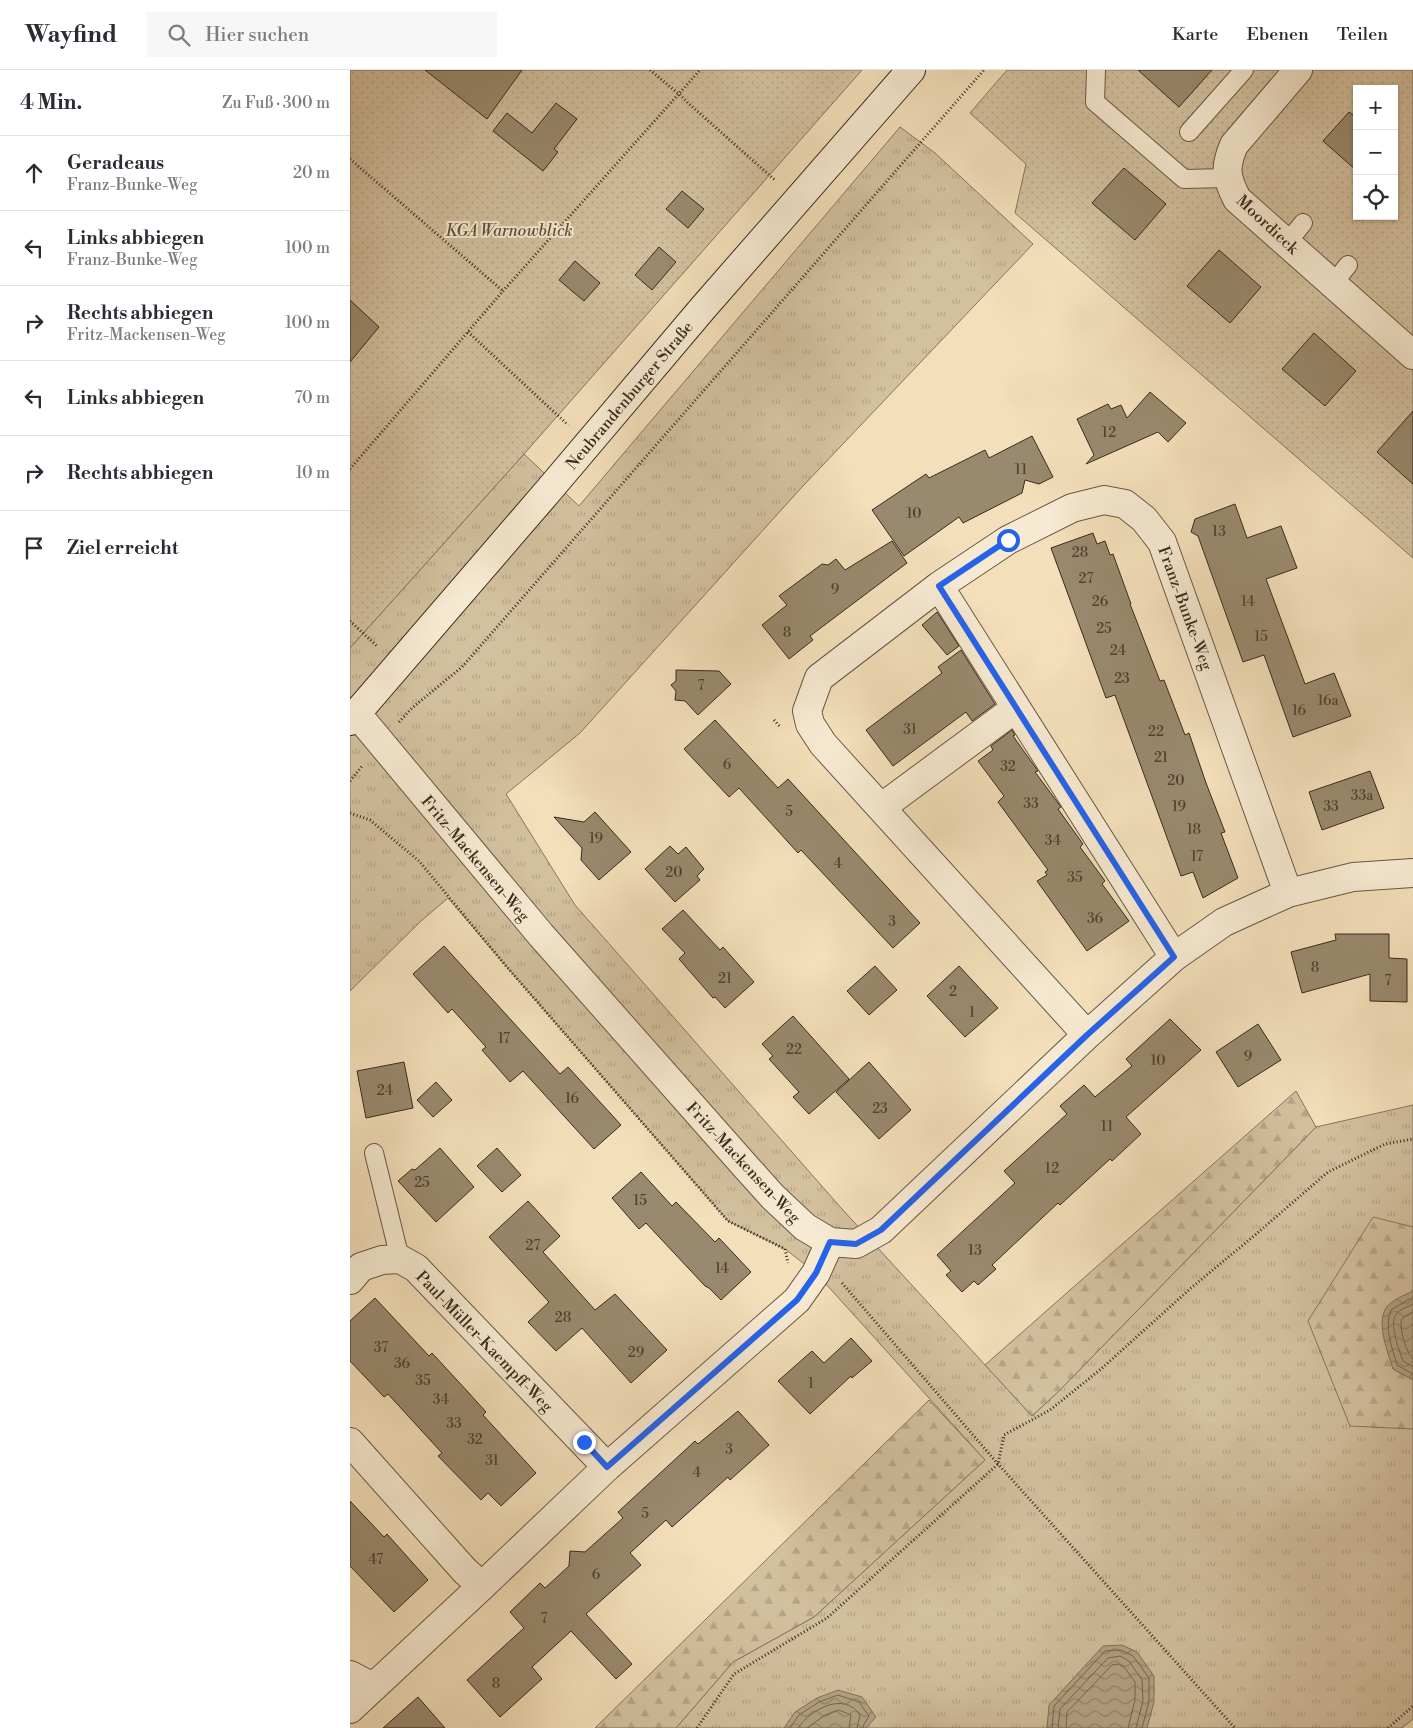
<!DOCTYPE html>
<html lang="de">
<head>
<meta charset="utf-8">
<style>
	:root { --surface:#fff; --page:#f7f7f7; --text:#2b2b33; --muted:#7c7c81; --line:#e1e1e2 }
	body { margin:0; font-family:"Libre Bodoni",serif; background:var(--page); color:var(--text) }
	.controls { position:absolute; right:15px; top:15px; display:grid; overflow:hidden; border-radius:0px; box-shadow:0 1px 4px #0004 }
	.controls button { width:45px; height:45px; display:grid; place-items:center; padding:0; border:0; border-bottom:1px solid var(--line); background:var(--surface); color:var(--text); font:25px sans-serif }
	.stop { position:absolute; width:15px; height:15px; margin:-11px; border:4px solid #2563eb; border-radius:50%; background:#fff }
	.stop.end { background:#2563eb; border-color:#fff; box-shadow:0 1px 5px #0008 }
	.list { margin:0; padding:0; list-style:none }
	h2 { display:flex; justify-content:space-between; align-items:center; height:65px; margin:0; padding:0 20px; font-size:21px }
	h2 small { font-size:16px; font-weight:400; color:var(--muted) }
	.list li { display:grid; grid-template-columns:32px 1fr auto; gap:15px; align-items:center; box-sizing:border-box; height:75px; padding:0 20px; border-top:1px solid var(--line) }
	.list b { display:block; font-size:19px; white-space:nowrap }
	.list p { margin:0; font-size:16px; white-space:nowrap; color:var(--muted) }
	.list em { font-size:16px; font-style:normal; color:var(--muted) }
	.icon { flex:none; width:28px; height:28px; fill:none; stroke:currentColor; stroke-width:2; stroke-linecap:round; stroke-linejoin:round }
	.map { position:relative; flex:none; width:1063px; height:1658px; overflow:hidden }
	header { display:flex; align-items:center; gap:30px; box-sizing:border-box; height:70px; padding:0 25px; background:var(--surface); border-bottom:1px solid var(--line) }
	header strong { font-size:24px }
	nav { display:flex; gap:28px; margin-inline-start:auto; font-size:18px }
	.search { width:350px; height:45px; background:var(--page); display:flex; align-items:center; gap:12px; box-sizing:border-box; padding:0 18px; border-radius:0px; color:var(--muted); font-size:19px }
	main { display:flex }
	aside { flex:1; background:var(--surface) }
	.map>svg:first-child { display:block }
</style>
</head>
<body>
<header>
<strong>Wayfind</strong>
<div class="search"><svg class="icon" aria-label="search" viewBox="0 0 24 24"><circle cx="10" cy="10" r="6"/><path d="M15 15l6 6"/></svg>Hier suchen</div>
<nav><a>Karte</a><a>Ebenen</a><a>Teilen</a></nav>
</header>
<main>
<aside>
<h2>4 Min.<small>Zu Fuß · 300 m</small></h2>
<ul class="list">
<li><svg class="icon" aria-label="ahead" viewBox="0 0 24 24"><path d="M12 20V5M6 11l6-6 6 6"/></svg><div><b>Geradeaus</b><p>Franz-Bunke-Weg</p></div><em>20 m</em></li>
<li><svg class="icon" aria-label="left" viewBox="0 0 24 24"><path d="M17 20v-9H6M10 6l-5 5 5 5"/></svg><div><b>Links abbiegen</b><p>Franz-Bunke-Weg</p></div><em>100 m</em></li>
<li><svg class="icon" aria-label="right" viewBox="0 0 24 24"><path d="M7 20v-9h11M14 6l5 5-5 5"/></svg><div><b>Rechts abbiegen</b><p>Fritz-Mackensen-Weg</p></div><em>100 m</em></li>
<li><svg class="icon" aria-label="left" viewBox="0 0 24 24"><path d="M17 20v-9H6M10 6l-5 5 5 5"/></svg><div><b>Links abbiegen</b></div><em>70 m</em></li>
<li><svg class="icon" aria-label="right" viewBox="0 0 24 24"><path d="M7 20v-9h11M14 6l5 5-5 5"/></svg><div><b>Rechts abbiegen</b></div><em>10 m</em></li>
<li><svg class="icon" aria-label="arrive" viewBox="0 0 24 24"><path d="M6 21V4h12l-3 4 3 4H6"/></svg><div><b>Ziel erreicht</b></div></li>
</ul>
</aside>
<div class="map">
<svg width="1063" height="1658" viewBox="0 0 1063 1658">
	<defs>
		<pattern id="grass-tufts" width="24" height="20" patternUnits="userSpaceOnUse" patternTransform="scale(1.25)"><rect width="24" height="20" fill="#d3c09f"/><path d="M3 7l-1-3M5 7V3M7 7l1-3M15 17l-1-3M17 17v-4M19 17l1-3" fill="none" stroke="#b6a588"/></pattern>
		<pattern id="forest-firs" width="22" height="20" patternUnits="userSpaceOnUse" patternTransform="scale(1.25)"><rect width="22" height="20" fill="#d3c09f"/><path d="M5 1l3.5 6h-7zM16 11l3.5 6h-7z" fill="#b6a588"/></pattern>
		<pattern id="garden-dots" width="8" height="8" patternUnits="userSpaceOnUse" patternTransform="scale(1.25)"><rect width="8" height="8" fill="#d3c09f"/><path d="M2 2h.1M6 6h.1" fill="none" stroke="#b6a588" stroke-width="1.8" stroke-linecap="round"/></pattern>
		<pattern id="water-waves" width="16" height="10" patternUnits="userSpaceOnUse" patternTransform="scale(1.25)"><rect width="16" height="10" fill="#b3a284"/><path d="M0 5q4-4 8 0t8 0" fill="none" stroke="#93846b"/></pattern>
	</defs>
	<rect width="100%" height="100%" fill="#f3dfba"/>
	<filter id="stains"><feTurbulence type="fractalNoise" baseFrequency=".004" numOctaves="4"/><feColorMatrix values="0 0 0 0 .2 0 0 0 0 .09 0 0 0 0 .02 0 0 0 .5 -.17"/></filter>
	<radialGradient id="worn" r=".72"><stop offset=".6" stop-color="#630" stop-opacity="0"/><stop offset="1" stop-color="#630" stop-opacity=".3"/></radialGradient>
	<!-- grass -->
	<path fill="url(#grass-tufts)" stroke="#86765e" d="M550,57L585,83L683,174L452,417L230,663L156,724L225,835L492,1139L682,1346L709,1321L966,1057L1063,1035V1649L1052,1658H326L383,1592L464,1547L635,1390L466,1203L435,1179L378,1151L156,896L98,828L71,851L0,921V578L174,384L229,436Z"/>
	<!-- forest -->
	<path fill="url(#forest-firs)" stroke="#86765e" d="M946,1021L966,1057L709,1321L682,1346L635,1295Z
		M1023,1147L1063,1157V1221L1046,1230L1043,1299L1063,1310V1359L1000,1356L958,1251Z
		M579,1330L635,1390L464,1547L383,1592L326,1658H245Z"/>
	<!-- garden -->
	<path fill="url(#garden-dots)" stroke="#86765e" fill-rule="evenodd" d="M0,0H512L174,384L0,578Z
		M657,0H1063V488L665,143L676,94L620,43ZM1007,19H1044V146H1007Z"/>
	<!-- water -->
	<path fill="url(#water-waves)" stroke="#82725a" d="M1063,1221V1310L1043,1299C1038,1283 1026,1253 1036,1238C1041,1230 1055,1225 1063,1221Z
		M772,1575L787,1582L804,1606V1632L797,1658H697L699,1635L753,1576Z
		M488,1620L512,1627L526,1647L516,1658H434L445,1642L467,1628Z"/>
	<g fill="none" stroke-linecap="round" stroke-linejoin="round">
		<!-- shore -->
		<path stroke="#766650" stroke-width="1" d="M1063,1227L1041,1240C1034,1258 1042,1277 1047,1295L1063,1304
			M1063,1234C1058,1237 1050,1239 1046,1244C1039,1254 1049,1280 1053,1291L1063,1297
			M1063,1242C1060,1244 1054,1246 1052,1249C1048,1256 1057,1285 1063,1289
			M440,1658L449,1645L469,1632L488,1625L509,1632L519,1646L514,1654L513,1658
			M448,1658C461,1639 494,1621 510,1645L507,1658
			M457,1658L475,1645L489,1640L501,1645L499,1658
			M702,1658L704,1636L755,1581L771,1580L783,1586L799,1608V1631L792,1658
			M708,1658L710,1639L758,1588L770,1586L779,1591L792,1610L793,1631L786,1658
			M716,1658L717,1642L762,1595L768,1594L774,1597L785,1612V1630L778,1658"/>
	</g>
	<!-- building -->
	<path fill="#99896e" stroke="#382b1c" d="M75,0H172L137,49Z
		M788,0H862L829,37Z
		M206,33L227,49L204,79L208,82L193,101L143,61L157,43L182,63Z
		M999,42L1007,48V101L973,71Z
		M774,98L816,134L785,170L742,133Z
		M332,121L354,139L338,158L316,139Z
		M309,177L326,192L302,220L285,205Z
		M869,180L911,217L880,253L837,216Z
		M225,191L250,213L234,231L209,210Z
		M0,230L29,257L0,292Z
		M964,263L1006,301L975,336L932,299Z
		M800,322L836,353L818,372L808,362L736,394L744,385L727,349L758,334L761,339L771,335L777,348Z
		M1063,341V414L1027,382Z
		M682,366L703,407L689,414L675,410L672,423L613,453L609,447L554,486L522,440L576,404L579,408L635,380L639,388Z
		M885,434L897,468L931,456L947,498L916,509L955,614L984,603L1001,646L943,667L914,585L893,592L848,466L841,462L845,449Z
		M743,463L747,474L755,471L760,485L763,484L781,534H780L810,611L814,610L835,665L839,663L856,713L875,762L871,763L888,808L853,828L843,802L831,806L765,625L756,628L701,478Z
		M542,471L557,493L460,566L463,570L439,589L412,555L437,535L429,526L472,494L478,495L486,489L495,500Z
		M587,542L609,576L597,585L572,555Z
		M611,580L645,634L622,651L616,642L543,696L516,660L592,603L588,597Z
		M326,600L369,601L381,614L348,645L335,631L325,630L326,621L321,615L326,611Z
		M365,650L428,718L438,709L570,853L543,878L451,780L448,783L389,718L379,727L334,679Z
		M662,660L665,665L663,666L688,701L685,702L711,737L708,739L733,774L730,777L755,811L752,814L779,851L737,881L687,811L697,805L695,802L698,800L648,732L654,726L628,691L643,680L641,676Z
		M1020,701L1034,738L972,760L959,722Z
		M245,742L281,782L249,810L231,790L232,778L204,747L234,752Z
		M320,776L328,784L336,777L354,799L347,806L350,810L325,832L295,799Z
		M333,840L370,880L373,877L404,912L375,938L365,927L363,928L329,889L335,883L312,859Z
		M985,864H1039V888L1057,889V932L1020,931V904L952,923L941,882L986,870Z
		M94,876L210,1004L218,997L271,1055L244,1079L173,1001L160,1012L132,980L136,977L102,939L98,943L63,904Z
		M525,896L547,920L519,945L497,921Z
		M609,896L648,938L615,967L577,926Z
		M443,946L499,1009L459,1044L443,1027L449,1022L419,989L423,986L412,974Z
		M820,949L851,980L776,1047L791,1064L762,1091L760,1089L710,1135L708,1133L642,1195L646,1199L628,1215L624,1211L612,1222L596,1205L601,1201L587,1185L665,1113L654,1101L717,1044L710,1036L734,1015L745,1027L782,996L776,989Z
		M908,954L931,990L888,1017L866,982Z
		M54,992L63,1038L16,1048L7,1001Z
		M519,992L561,1040L529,1069L486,1022Z
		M86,1012L102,1030L83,1047L67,1030Z
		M90,1078L124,1117L86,1152L48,1111L62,1099L65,1100Z
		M147,1078L171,1105L152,1122L127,1096Z
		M291,1102L322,1136L326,1132L365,1172L369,1168L401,1202L371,1230L359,1218L355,1216L296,1153L289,1159L262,1128Z
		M178,1131L210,1166L193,1182L245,1240L265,1224L317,1280L281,1313L232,1258L206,1281L178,1252L199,1232L139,1167Z
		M25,1228L79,1286L82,1283L118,1322L136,1342L133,1345L186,1403L151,1436L138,1423L131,1430L88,1386L92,1383L38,1324L34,1327L0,1291V1251Z
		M501,1268L522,1291L502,1308L501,1306L460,1344L428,1311L462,1281L474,1293Z
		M388,1341L419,1375L380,1410L378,1407L322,1457L316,1450L280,1483L291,1495L236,1544L282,1594L266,1609L221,1561L182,1597L192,1609L150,1647L117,1610L174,1558L160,1542L190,1513L195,1518L219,1496L220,1481L235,1482L273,1448L268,1442L345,1371L348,1374Z
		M0,1431L34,1467L37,1464L78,1510L44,1542L0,1496Z
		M68,1627L95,1658H33Z"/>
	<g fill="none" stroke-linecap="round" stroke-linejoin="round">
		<defs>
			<path id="service" d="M746,0L745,32L834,109L878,108
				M839,62L894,0
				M937,173L953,153
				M983,214L998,195
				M24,1083L50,1189"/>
			<path id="minor" d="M948,0L884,75C874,98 876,107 887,129L1063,285
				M589,516L824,887
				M7,644L191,865L396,1097L423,1127L455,1157L480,1172L506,1174L531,1160L737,965L824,887L874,852L938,823L1003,807L1063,803
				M532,737L666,638
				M737,965L473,674L460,654L457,641L469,608L589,516L658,470L722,438L754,430L775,434L794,449L812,472L938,823
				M0,1210L11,1197L32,1190L50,1189L66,1198L257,1397
				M0,1372L115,1501L132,1516
				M0,1605L23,1617
				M0,1639L132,1516L257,1397L447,1230L466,1203L480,1172"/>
			<path id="secondary" d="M0,651L199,420L353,238L561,0"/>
		</defs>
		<!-- service casing -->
		<use href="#service" stroke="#675844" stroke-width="20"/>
		<!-- minor casing -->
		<use href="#minor" stroke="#675844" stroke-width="30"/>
		<!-- secondary casing -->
		<use href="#secondary" stroke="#382b1c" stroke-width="30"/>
		<!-- path -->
		<path stroke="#382b1c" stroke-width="3" stroke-dasharray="1 2.5" stroke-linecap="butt" d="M300,0L329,24L338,33L426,111
			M0,89L153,221
			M118,262L218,355
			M0,399L153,221L350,0
			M0,551L27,576
			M424,650L431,658
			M49,652L62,638L112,597L634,0
			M0,711L13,695
			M0,743L20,750L69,791L156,896L378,1151L433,1178
			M435,1179L438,1193
			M492,1213L648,1394L885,1658
			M347,1658L384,1604L477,1548L648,1394L654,1365L700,1340L751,1299L841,1218L905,1165L978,1102L1035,1074L1063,1069
			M1038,1658L1063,1636"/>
		<!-- service -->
		<use href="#service" stroke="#f7ead2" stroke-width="18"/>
		<!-- minor -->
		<use href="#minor" stroke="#f7ead2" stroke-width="28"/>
		<!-- secondary -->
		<use href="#secondary" stroke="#f7ead2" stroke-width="28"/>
	</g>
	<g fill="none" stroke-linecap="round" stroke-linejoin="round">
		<!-- route -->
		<path stroke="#2563eb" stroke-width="6" d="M234,1372L257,1397L447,1230L466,1203L480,1172L506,1174L531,1160L737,965L824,887L589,516L658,470"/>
	</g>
	<g text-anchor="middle" stroke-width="4" stroke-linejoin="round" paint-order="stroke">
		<!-- number labels -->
		<g font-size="14" fill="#504230">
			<text x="759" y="367">12</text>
			<text x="671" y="404">11</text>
			<text x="564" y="448">10</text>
			<text x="869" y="466">13</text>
			<text x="730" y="487">28</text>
			<text x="736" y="513">27</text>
			<text x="485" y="524">9</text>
			<text x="750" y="536">26</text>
			<text x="898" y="536">14</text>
			<text x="754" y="563">25</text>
			<text x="437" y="567">8</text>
			<text x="911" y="571">15</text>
			<text x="768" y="585">24</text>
			<text x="772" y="613">23</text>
			<text x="351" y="620">7</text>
			<text x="978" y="635">16a</text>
			<text x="949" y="645">16</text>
			<text x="560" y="664">31</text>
			<text x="806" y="666">22</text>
			<text x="811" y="692">21</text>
			<text x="377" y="699">6</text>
			<text x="658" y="701">32</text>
			<text x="826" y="715">20</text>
			<text x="1012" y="730">33a</text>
			<text x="681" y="738">33</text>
			<text x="829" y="741">19</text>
			<text x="981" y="741">33</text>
			<text x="439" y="746">5</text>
			<text x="844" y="764">18</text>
			<text x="246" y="773">19</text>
			<text x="703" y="775">34</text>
			<text x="847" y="791">17</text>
			<text x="488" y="798">4</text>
			<text x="324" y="807">20</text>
			<text x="725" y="812">35</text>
			<text x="745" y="853">36</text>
			<text x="542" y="856">3</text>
			<text x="965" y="902">8</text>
			<text x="375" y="913">21</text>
			<text x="1038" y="915">7</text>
			<text x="603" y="926">2</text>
			<text x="622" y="947">1</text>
			<text x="154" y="973">17</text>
			<text x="444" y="984">22</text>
			<text x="898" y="991">9</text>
			<text x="808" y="995">10</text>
			<text x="35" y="1025">24</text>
			<text x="222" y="1033">16</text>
			<text x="530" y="1043">23</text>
			<text x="757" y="1061">11</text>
			<text x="702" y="1103">12</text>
			<text x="72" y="1117">25</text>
			<text x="290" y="1135">15</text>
			<text x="183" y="1180">27</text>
			<text x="625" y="1185">13</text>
			<text x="372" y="1203">14</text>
			<text x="213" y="1252">28</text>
			<text x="31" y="1282">37</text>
			<text x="286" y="1287">29</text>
			<text x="52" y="1298">36</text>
			<text x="73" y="1315">35</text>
			<text x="461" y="1318">1</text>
			<text x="91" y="1334">34</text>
			<text x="104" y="1358">33</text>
			<text x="125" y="1374">32</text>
			<text x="379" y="1384">3</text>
			<text x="142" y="1395">31</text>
			<text x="347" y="1407">4</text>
			<text x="295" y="1448">5</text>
			<text x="26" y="1494">47</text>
			<text x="246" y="1509">6</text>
			<text x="194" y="1553">7</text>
			<text x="146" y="1618">8</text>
		</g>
		<!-- street labels -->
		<g font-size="16" fill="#382b1c" stroke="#f7ead2">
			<text transform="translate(918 154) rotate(43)" y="6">Moordieck</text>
			<text transform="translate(279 325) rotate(-50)" y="6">Neubrandenburger Straße</text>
			<text transform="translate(836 538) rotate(70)" y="6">Franz-Bunke-Weg</text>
			<text transform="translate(126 788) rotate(50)" y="6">Fritz-Mackensen-Weg</text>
			<text transform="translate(394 1092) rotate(47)" y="6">Fritz-Mackensen-Weg</text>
			<text transform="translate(135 1271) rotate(46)" y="6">Paul-Müller-Kaempff-Weg</text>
		</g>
		<!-- park labels -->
		<g font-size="16" font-style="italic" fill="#5f503d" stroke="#f7ead2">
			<text x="159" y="166">KGA Warnowblick</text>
		</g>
	</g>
	<rect width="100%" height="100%" filter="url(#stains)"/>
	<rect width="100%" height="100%" fill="url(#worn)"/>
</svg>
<div class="controls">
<button>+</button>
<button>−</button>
<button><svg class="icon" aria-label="locate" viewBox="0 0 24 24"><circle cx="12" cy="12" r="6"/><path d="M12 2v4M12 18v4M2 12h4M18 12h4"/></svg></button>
</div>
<div class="stop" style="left:658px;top:470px"></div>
<div class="stop end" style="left:234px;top:1372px"></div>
</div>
</main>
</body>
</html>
